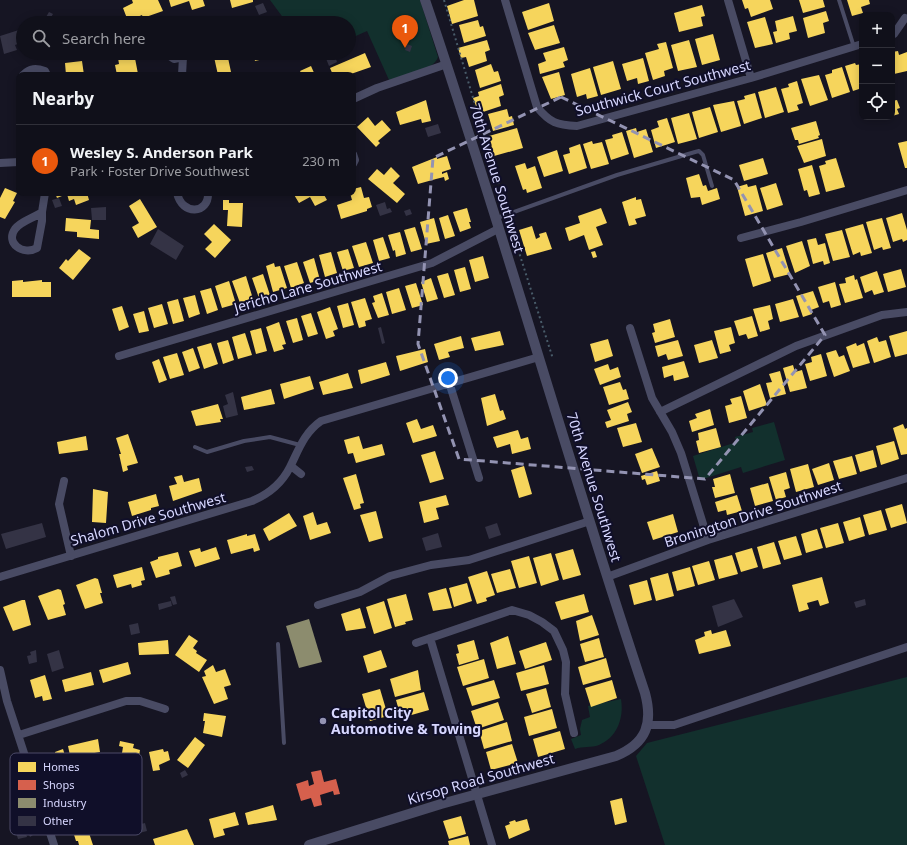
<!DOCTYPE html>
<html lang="en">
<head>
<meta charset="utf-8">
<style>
	:root { --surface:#10101a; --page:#191923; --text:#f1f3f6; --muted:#9c9da2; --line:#303039; --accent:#ea580c }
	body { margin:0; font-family:"Noto Sans",sans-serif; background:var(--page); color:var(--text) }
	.controls { position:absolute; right:12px; top:12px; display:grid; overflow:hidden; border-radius:8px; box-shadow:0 2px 10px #0003 }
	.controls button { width:36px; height:36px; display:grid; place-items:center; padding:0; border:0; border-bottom:1px solid var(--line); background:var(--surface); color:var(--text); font:20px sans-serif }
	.you { position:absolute; left:448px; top:378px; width:14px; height:14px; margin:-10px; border:3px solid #fff; border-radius:50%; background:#1a73e8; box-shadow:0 0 0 6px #1a73e833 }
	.badge { display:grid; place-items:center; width:26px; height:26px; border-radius:50%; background:var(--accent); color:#fff; font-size:13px; font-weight:700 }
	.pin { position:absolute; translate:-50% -33px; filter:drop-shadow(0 1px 2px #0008) }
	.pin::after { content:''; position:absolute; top:21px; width:14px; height:12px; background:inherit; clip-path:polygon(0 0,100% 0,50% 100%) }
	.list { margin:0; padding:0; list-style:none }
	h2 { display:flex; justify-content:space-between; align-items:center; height:52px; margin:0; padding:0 16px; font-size:17px }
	h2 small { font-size:13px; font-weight:400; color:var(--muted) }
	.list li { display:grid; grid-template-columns:26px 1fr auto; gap:12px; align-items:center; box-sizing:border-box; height:72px; padding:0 16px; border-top:1px solid var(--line) }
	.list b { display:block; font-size:15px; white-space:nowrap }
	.list p { margin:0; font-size:13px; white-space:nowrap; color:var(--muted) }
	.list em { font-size:13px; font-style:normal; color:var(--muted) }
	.icon { flex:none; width:22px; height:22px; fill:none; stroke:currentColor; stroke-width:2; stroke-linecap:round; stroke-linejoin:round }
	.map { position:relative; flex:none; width:907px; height:845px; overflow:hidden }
	.search { position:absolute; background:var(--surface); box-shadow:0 2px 10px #0003; left:16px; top:16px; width:340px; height:44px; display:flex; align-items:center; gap:10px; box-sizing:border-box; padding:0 14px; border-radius:22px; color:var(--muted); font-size:15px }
	.panel { position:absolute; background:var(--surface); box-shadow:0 2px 10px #0003; left:16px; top:72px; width:340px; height:124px; border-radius:8px }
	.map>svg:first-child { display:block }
</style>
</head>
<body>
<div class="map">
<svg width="907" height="845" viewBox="0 0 907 845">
	<rect width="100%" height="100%" fill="#161523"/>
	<!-- green -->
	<path fill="#12302d" d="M270,0H420L438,57C434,71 402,76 389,80L367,31L349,39V23H287Z
		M774,422L785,460L743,473L741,467L700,480L693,456L737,442L735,437L753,432L752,428Z
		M907,677V845H665L636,756L647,743Z
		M621,699C624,717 618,737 599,745C591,748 583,746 575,749L571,739L581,735L580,729L582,720L590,717L588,706Z"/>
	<!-- homes -->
	<path fill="#f6d55c" d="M132,0H158L163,11L143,18L142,15L128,21L123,8L133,3Z
		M169,0H203L205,6L192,10L189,1L171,7Z
		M230,0H253V2L232,8Z
		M464,0H474L478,16L452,24L447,6Z
		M742,0H770L773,9L751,17L748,8L745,9Z
		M799,0H823L825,7L803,13Z
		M847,0H869L870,4L861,7L863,13L852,16Z
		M549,3L554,21L528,30L522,12Z
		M702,5L705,16L701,17L703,26L679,32L674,13Z
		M826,11L829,21L823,23L825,33L808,38L803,18Z
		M255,16L257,23H243L242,19Z
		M793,16L797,31L789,33L790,39L776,43L773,32L777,31L775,21Z
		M765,17L773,44L755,48L747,22Z
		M478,20L480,27L483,26L486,36L464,43L459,25Z
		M554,25L560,43L535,50L528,33Z
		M713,34L720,60L702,65L695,39Z
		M487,40L490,50L485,52L487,61L469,67L466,57L461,58L458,48Z
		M689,40L697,67L678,71L671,45Z
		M666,42L673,68L664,71L665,76L653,80L645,53L659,49L657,44Z
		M564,47L568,60L563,62L565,67L540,74L538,64L546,61L543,53Z
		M898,51L899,55L907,52V71L894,74L892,66V52Z
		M120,53H134L138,74L117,75L115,65L119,64L118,58L121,57Z
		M210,53H227L231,72L218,75L214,57H211Z
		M253,53H266L268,58L255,61Z
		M365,53L371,67L348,75H333L330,68Z
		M643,58L649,81L638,84L637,78L627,81L622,64Z
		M82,61L84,75H66L65,63Z
		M613,61L621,89L601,95L593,67Z
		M855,63L856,65L862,64V88L853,91L845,66Z
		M491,64L494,72L498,71L501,81L480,88L475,70Z
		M311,66L315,75H302L300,71Z
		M842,67L850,92L832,98L825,75L832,73V70Z
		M590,68L598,96L587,99L586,94L577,97L571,74Z
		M559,72L565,95L551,99L542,77Z
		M819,75L828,100L810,106L801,79Z
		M797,81L803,103L797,105L799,110L788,113L781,89L789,87L788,84Z
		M501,84L504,95L499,97L501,106L483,112L481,104L476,106L473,98L479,96L478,92Z
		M776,87L784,112L765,118L758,92Z
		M755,93L762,118L744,124L737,101L745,99L744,96Z
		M426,100L431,121L422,123L421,119L400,125L396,112Z
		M897,100L900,108L897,109L899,114L892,116V101Z
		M734,101L741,126L721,132L713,105Z
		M710,107L718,132L699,138L692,112Z
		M507,109L509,117L512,116L514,125L493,131L488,114Z
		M689,113L697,139L678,144L671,118Z
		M368,117L375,126L382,120L391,130L378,141L380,143L376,147L357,127Z
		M667,118L675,142L656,148L651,130L659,127L657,121Z
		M816,121L820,135L818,136L819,138L799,144L798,140H795L791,128Z
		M517,128L523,148L494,156L489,136Z
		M636,128L637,132L646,129L653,152L634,158L626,131Z
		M622,132L629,154L611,160L605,140L613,138L612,135Z
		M822,139L826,156L804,163L797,146Z
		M592,141L593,144L602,142L609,164L591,169L583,144Z
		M907,141V168H905L898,143Z
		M580,144L587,168L569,174L563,155L570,153L569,148Z
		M557,150L563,171L544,177L537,157Z
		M447,156L451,169L442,172V174L447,172L449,179L445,181L444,177L436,179L418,184L412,167L437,157V159Z
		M763,158L768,174L744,181L739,165Z
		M836,158L845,187L826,192L819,166L826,164L825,161Z
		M525,163L527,169L535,166L542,188L527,193L526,189L523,190L515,166Z
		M812,165L820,194L809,197L807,190L804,191L798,169Z
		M391,167L400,176L393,183L405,194L397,203L368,179L377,169L384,175Z
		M699,174L703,186L706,185L708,191L717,188L720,199L702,205L700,197L691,198L686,178Z
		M776,183L783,205L767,210L760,188Z
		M747,184L748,187L756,185L763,211L745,216L737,187Z
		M361,187L364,198L369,197L372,207L367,209V211L341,219L337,205L352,200L350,193H353V189Z
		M5,188L17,193L13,201L15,202L5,219L0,217V198Z
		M55,193H87L89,200L76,205L74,199L69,201L67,194L57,198Z
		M293,193H323L327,200L315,206L310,197L299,203Z
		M636,197V200L641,199L646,216L635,219L637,224L629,226L622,202Z
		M140,199L157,227L138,238L132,227L139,223L129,206Z
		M223,200H229V203H243L242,227L227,226L228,210H223Z
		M467,208L471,222H469L471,228L460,232L453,212Z
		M601,208L607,223L596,227L603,245L589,250L584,235L569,241L565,228L580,223L578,216Z
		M902,213L907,230V240L903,242L902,239L893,242L886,218Z
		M448,215L455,236L445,239L439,218Z
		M66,218L91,220L90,229L99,230V239L77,237V232L65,231Z
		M434,218L440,241L426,244L420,222Z
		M882,218L891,248L883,250L882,247L874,250L866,222Z
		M214,224L231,240L215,258L205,249L212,242L204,234Z
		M863,224L872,253L861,256L860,252L853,255L845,229Z
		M532,226L536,239L540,237L539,234L546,232L552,249L527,256L519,230Z
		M415,227L422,249L411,252L404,230Z
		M842,230L850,257L833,261L825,234Z
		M400,232L406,254L396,257L395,250L393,251L388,235Z
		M383,237L390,258L379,261L373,240Z
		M816,238L818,245L825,243L830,263L824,265L823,261L813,264L807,240Z
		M802,241L810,266L795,273L786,246Z
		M366,242L373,263L359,267L352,246Z
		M782,248L790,274L774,278L766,253Z
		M79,249L91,258L73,280L59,268L66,259L68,261Z
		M348,249L354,268L343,271L337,252Z
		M595,251L597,257L593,258L591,252Z
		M331,252L337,273L325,277L319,255Z
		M763,254L771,281L753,287L745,259Z
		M483,256L489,278L475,282L469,260Z
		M314,258L320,280L310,283L303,262Z
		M297,262L304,283L291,288L284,266Z
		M274,263L275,267L280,266L287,288L273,292L266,266Z
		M465,267L471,289L460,292L454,270Z
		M901,269L906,287L888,292L883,274Z
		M877,271L884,292L874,295L872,290L865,293L860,277Z
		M448,273L455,295L444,298L437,276Z
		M263,274L270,295L259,298L252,278Z
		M854,275L855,280L857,279L863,298L845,303L839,284L846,283L845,278Z
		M246,276L253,299L240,303L232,281Z
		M431,278L438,299L427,302L421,282Z
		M23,280V282L42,280V282H51V297H12V281Z
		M229,281L236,304L222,308L215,286Z
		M835,282L841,305L831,308L829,301L823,303L818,287Z
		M416,283L423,305L412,308L405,286Z
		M211,288L218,310L207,314L200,291Z
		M399,288L406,310L392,314L386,292Z
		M813,291L819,307L811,310L812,314L803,317L796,296Z
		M382,293L389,315L378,318L372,303L375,302L373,296Z
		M195,295L200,314L189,318L183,298Z
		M365,298L372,319L365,321L366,326L359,328L351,302Z
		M178,299L184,321L173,324L167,302Z
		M793,299L799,317L780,322L775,304Z
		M348,303L354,325L343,328L337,306Z
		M162,304L168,324L154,328L148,308Z
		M770,305L773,319L768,321L770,329L760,332L753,309Z
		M122,306L129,327L119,331L112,309Z
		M330,307L338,329L333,331L335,336L326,339L317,312Z
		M144,311L149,331L139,333L133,314Z
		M311,313L318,334L308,337L301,316Z
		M752,316L758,336L748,339L746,334L739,336L734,321Z
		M297,318L303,340L293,343L286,321Z
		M670,319L675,337L655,343L652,333L655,332L653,324Z
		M279,322L286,344L282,345L284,349L274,352L266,327Z
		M731,327L735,343L729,345L731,351L720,354L714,331Z
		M261,328L267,351L256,354L250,331Z
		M500,331L504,345L475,351L471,338Z
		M907,331V354L895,357L889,336Z
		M245,333L252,355L238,359L232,337Z
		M461,336L464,348L448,352L450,357L439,360L434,344Z
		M877,337L879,342L886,340L891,357L874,363L867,341Z
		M608,339L613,356L595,362L590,344Z
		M228,340L234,360L223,364L217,343Z
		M678,340L683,356L668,360L666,354L658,357L655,346Z
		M712,340L718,358L699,363L694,345Z
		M211,343L218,364L204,369L197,347Z
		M856,343L857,346L864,343L870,363L853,368L846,347Z
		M193,348L200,368L189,372L182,352Z
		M425,349L428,362L400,371L396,356Z
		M836,350L839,357L844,355L850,371L834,377L826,353Z
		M177,353L184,375L170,379L163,357Z
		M821,354L827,376L810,381L805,364L812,362L811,357Z
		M159,359L167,380L159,383L152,362Z
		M684,361L689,377L674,381L673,375L664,378L662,367Z
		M386,362L390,375L361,384L358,370Z
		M608,364L610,370L618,367L621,377L600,385L594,369Z
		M793,365L795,372L802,370L807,388L790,392L783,368Z
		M780,371L786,394L770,398L766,383L772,382L769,374Z
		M348,373L353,388L323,395L319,382Z
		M310,376L314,389L284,399L280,384Z
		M620,382L623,390L626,389L629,399L609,405L603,387Z
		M760,384L767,405L749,411L743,391Z
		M271,389L275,404L244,410L241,397Z
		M495,394L500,411L503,410L506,419L487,426L481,398Z
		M741,396L747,418L729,423L725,406L732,404L730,399Z
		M628,402L632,412L627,414L629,421L607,428L605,422L611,420L607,410Z
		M218,404L223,419H220L221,422L196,426L191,411Z
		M710,409L714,425L692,432L689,421L697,418L695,414Z
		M417,419L421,429L433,425L437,436L413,443L406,423Z
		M636,423L642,442L623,447L617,428Z
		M903,424L905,429L907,428V454L901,455L893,428Z
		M716,428L721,447L699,453L696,441L699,440L698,433Z
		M518,430L521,439L528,437L531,449L512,454L510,444L497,448L493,437Z
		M128,434L138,463L127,466L128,470L123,472L119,454H121L116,438Z
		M86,436L88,450L59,454L57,442Z
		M359,436L363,449L382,444L385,455L356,463L353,453L348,454L344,440Z
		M894,441L899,459L881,465L876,446Z
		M652,448L660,467L642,473L635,454Z
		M873,450L877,467L860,472L855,455Z
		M435,451L444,479L430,483L421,455Z
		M852,456L857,474L839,479L833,461Z
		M829,463L834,480L818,485L812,469Z
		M808,464L814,487L796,492L790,469Z
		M524,466L532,494L519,498L511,470Z
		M657,471L660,481L647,485L645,479L642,480L641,476Z
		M786,472L790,488L784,490L786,497L776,500L769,477Z
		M356,474L364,503L360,504L361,508L354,510L343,478Z
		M730,474L735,493L715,498L712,487H715L713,479Z
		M182,475L184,482L199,478L202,491L173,501L169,486L177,484L174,477Z
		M768,483L773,501L755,506L750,488Z
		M93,489L108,492L106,523L92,522Z
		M156,494L159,506L151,508V510L132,516L128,502Z
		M446,495L449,505L436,508L439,519L424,523L419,502Z
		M737,495L742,511L727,515L726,510L718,512L715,502Z
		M902,504L907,523L891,528L885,509Z
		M881,510L887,530L869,535L863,515Z
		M376,511L383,538L369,542L360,515Z
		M313,512L317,525L327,522L331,533L310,540L303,516Z
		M289,513L297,526L269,541L263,529Z
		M673,514L678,532L653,540L647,522Z
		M860,517L865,536L849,541L843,522Z
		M838,523L844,543L826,548L820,528Z
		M817,529L823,548L806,553L801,534Z
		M247,534V536L255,534L260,550L254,552L253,548L231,554L227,540Z
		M796,536L802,555L784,560L778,541Z
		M774,542L781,564L763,569L757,547Z
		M216,547L220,559L195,567L189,551L200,548L201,552Z
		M752,548L758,567L741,572L735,553Z
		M573,549L581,575L563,580L555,554Z
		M178,552L182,566L169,570L170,574L156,578L150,562L158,559V557Z
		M551,553L559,580L541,586L533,558Z
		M732,555L738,574L719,579L714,560Z
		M529,556L537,583L519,588L511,561Z
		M709,561L715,580L698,585L692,566Z
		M142,567L145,580L141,581L142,585L132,588L131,584L117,588L113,575Z
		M690,567L695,586L677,591L672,572Z
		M510,569L516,588L497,593L491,574Z
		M487,571L495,595L486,598L487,601L477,604L468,577Z
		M668,573L674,596L656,601L650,578Z
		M822,577L829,603L820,606L818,600L807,603L809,609L799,612L792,585Z
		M95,578L98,579L102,593H100L103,603L85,609L76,585Z
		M647,580L652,600L634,605L629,585Z
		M467,583L472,601L454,607L449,588Z
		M446,588L452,608L433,611L428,593Z
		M58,589L61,590L65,604L63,605L66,615L48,620L38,596Z
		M406,594L413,620L405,622L406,624L395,627L387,599Z
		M584,594L589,612L561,620L555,602Z
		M22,600H25L31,625L13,631L3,607Z
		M384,601L392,628L374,634L366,607Z
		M360,608L366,628L346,631L341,614Z
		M592,615L599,635L580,641L576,621Z
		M711,630L712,634L726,630L731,646L699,654L695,640L705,636L704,632Z
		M189,635L198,641L193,648L197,651L196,653L207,660L199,672L175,655Z
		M508,636L516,664L497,669L490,643Z
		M599,638L604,657L585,662L580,644Z
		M168,640L169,654L139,655L138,643Z
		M474,640L479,659L459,665L456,654L459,653L457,645Z
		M546,642L552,660L525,669L519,651Z
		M381,650L387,667L368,673L363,656Z
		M606,658L611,677L583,685L578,667Z
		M484,659L489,678L463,686L457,667Z
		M128,662L131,674L103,683L99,670Z
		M213,665L216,672L225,669L231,685L224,687L228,699L214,704L202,677L206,676L204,671Z
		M544,665L549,684L521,691L516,673Z
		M418,670L421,690L395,697L390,679Z
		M91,672L94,685L65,692L62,680Z
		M45,675L52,699L43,701L42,696L35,698L30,680Z
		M494,680L500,698L472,706L466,688Z
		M612,680L617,698L591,707L585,688Z
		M546,688L551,707L532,713L526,694Z
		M380,689L388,716L370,721L362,694Z
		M424,692L429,710L401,718L396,700Z
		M498,702L504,720L477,729L471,711Z
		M552,709L557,728L529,736L524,717Z
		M204,713L226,716L222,737L203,733L205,721H203Z
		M507,722L512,741L484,749L479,731Z
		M560,731L565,749L538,757L533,739Z
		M195,737L205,745L188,768L177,760Z
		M98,739L100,752L89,754L90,762L72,765L68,746Z
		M120,741L134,744L133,748L140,750L137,768L120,765L123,747L119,746Z
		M512,744L518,763L491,770L486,752Z
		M63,749L70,772L55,777L49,759L56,757L55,752Z
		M163,749L164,752L168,751L170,760L159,765L160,770L153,771L149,752Z
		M622,798L627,822L615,825L610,801Z
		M273,805L277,820L248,825L245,813Z
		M82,812L93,845H79L78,841H76L68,816Z
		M235,812L239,825L223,829L225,835L214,838L209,819Z
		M461,816L466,834L449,839L443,821Z
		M527,819L530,830L509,839L505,826L510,824L509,822L515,820L516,822Z
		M187,829L194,845H155L153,839Z
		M468,836L470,845H449L448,841Z"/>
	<!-- shops -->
	<path fill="#d6604d" d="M321,770L324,782L336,779L340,794L334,795L333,791L320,795L322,805L314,807L311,798L301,801L296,784L308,780L309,786L314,784L311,772Z"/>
	<!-- industry -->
	<path fill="#8c8c6e" d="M309,619L322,662L299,668L286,626Z"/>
	<!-- building -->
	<path fill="#343345" d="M263,3L267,12L259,15L255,6Z
		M49,12L53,14L50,19L46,17Z
		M22,29L23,42L15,45L17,50L4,54L0,36Z
		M407,44L412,46L410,52L405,50Z
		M331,53H334L337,62L329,66L325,56Z
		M438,124L441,133L428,137L425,128Z
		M59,198L62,206L55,208L52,200Z
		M385,202L387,209L390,208L392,212L380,216L376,205Z
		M106,207V220H92L91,208Z
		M410,209L412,214L406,216L404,211Z
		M158,229L184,246L176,260L150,244Z
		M381,327L385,343L382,344L378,328Z
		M233,392L238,415L226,418L223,406L228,404L225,395Z
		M252,466L254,470L247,472L245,467Z
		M42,523L46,537L6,549L1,534Z
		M497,523L501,535L489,539L485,527Z
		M438,533L442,547L426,551L422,538Z
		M175,596L177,604L173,605L170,597Z
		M734,599L743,617L718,627L712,606Z
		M865,599L866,605L856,608L854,602Z
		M171,601L172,606L159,610L158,604Z
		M138,623L140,633L131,635L129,625Z
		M36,650L37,662L29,664L27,656L31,655L30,652Z
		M59,650L64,668L52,672L47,654Z
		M185,770L188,775L182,778L180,773Z
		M145,823L147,831L139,833L137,825Z
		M24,827L27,837L18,839L15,829Z
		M30,828L33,835L30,837L27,830Z"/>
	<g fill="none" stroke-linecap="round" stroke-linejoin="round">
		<!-- path -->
		<path stroke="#495c6a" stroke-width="2" stroke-dasharray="2 3" stroke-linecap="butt" d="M444,0L506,209
			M509,221L553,359"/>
		<!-- service -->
		<path stroke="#494b64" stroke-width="4" d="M839,0L854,47
			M497,218L617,175L695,152L699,151L703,155L712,186
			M195,447L207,452L244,441L270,437L300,445
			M278,644L284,743"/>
		<!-- minor -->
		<path stroke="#494b64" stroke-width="8" d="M505,0L537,107C550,123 557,125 577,126L751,78L862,44
			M728,0L751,78
			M892,35L894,34L905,18
			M165,53L174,59L183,57L188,53
			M23,75C30,68 36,68 45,71L47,75
			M182,75L183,57
			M353,99L377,88L447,64
			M353,154L355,160L353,164
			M0,163L19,162
			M177,193C182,216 209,214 208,193
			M42,212V221L37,248C23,256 5,243 15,229C21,221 34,218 42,212Z
			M42,212L45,193
			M741,238L801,222L907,190
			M630,328L652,398L672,432L681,453L708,540
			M119,356L432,263L498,229
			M449,382L479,478
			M660,412L796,346L882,315L907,312
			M291,466L301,474
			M64,481L59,504L71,556
			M0,577L252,501C269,494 282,483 290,467C299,449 304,433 321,421L539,357
			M607,577L708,540L907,478
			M318,605L360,592L390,576L431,565L469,560L590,521
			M430,638L492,845
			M416,643L512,610L529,615L542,622L554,631L563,650L566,662L565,694L574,733
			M0,670L7,701L54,845
			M648,725H674L907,647
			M19,735L126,701H140L165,709"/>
		<!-- tertiary -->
		<path stroke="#494b64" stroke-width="10" d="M309,845L441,804L616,756C647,743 653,723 645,693C568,463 503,229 425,0"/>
	</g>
	<!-- marked area -->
	<path fill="none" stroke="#9393b2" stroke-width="3" stroke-dasharray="8 5" stroke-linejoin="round" d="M561,97L734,180L825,335L705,479L459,459L418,344L433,158Z"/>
	<!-- markers -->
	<circle fill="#9393b2" stroke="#100f29" stroke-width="1.5" cx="323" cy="721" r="4"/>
	<g text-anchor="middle" stroke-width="4" stroke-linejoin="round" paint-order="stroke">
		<!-- street labels -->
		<g font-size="14" fill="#d7d7ff" stroke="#100f29">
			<text transform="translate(663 88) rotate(-15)" y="5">Southwick Court Southwest</text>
			<text transform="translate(497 178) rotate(73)" y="5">70th Avenue Southwest</text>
			<text transform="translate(308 287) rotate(-16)" y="5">Jericho Lane Southwest</text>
			<text transform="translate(594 487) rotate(73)" y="5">70th Avenue Southwest</text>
			<text transform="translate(753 514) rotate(-18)" y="5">Bronington Drive Southwest</text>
			<text transform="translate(148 519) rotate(-16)" y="5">Shalom Drive Southwest</text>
			<text transform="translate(481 779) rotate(-16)" y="5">Kirsop Road Southwest</text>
		</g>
		<!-- poi labels -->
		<g font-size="14" font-weight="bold" fill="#d7d7ff" stroke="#100f29" text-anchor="start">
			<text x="331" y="718">Capitol City<tspan x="331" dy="16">Automotive &amp; Towing</tspan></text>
		</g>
	</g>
	<!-- legend -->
	<rect x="10" y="753" width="132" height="82" rx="6" fill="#100f29" stroke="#4c4b69" stroke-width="1"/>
	<rect x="18" y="762" width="18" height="10" fill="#f6d55c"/>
	<rect x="18" y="780" width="18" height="10" fill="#d6604d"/>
	<rect x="18" y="798" width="18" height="10" fill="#8c8c6e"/>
	<rect x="18" y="816" width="18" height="10" fill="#343345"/>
	<g font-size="11" fill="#d7d7ff">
		<text x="43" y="771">Homes</text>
		<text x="43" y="789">Shops</text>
		<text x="43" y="807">Industry</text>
		<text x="43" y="825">Other</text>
	</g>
</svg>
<div class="controls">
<button>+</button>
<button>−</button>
<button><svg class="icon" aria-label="locate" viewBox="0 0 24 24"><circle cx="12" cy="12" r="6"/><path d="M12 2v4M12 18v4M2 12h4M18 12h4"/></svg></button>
</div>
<div class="you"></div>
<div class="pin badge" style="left:405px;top:48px">1</div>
<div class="search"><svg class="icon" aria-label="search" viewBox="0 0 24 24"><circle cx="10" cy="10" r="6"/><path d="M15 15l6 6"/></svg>Search here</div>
<section class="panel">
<h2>Nearby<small></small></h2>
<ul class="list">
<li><span class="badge">1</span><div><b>Wesley S. Anderson Park</b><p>Park · Foster Drive Southwest</p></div><em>230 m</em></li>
</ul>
</section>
</div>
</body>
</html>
